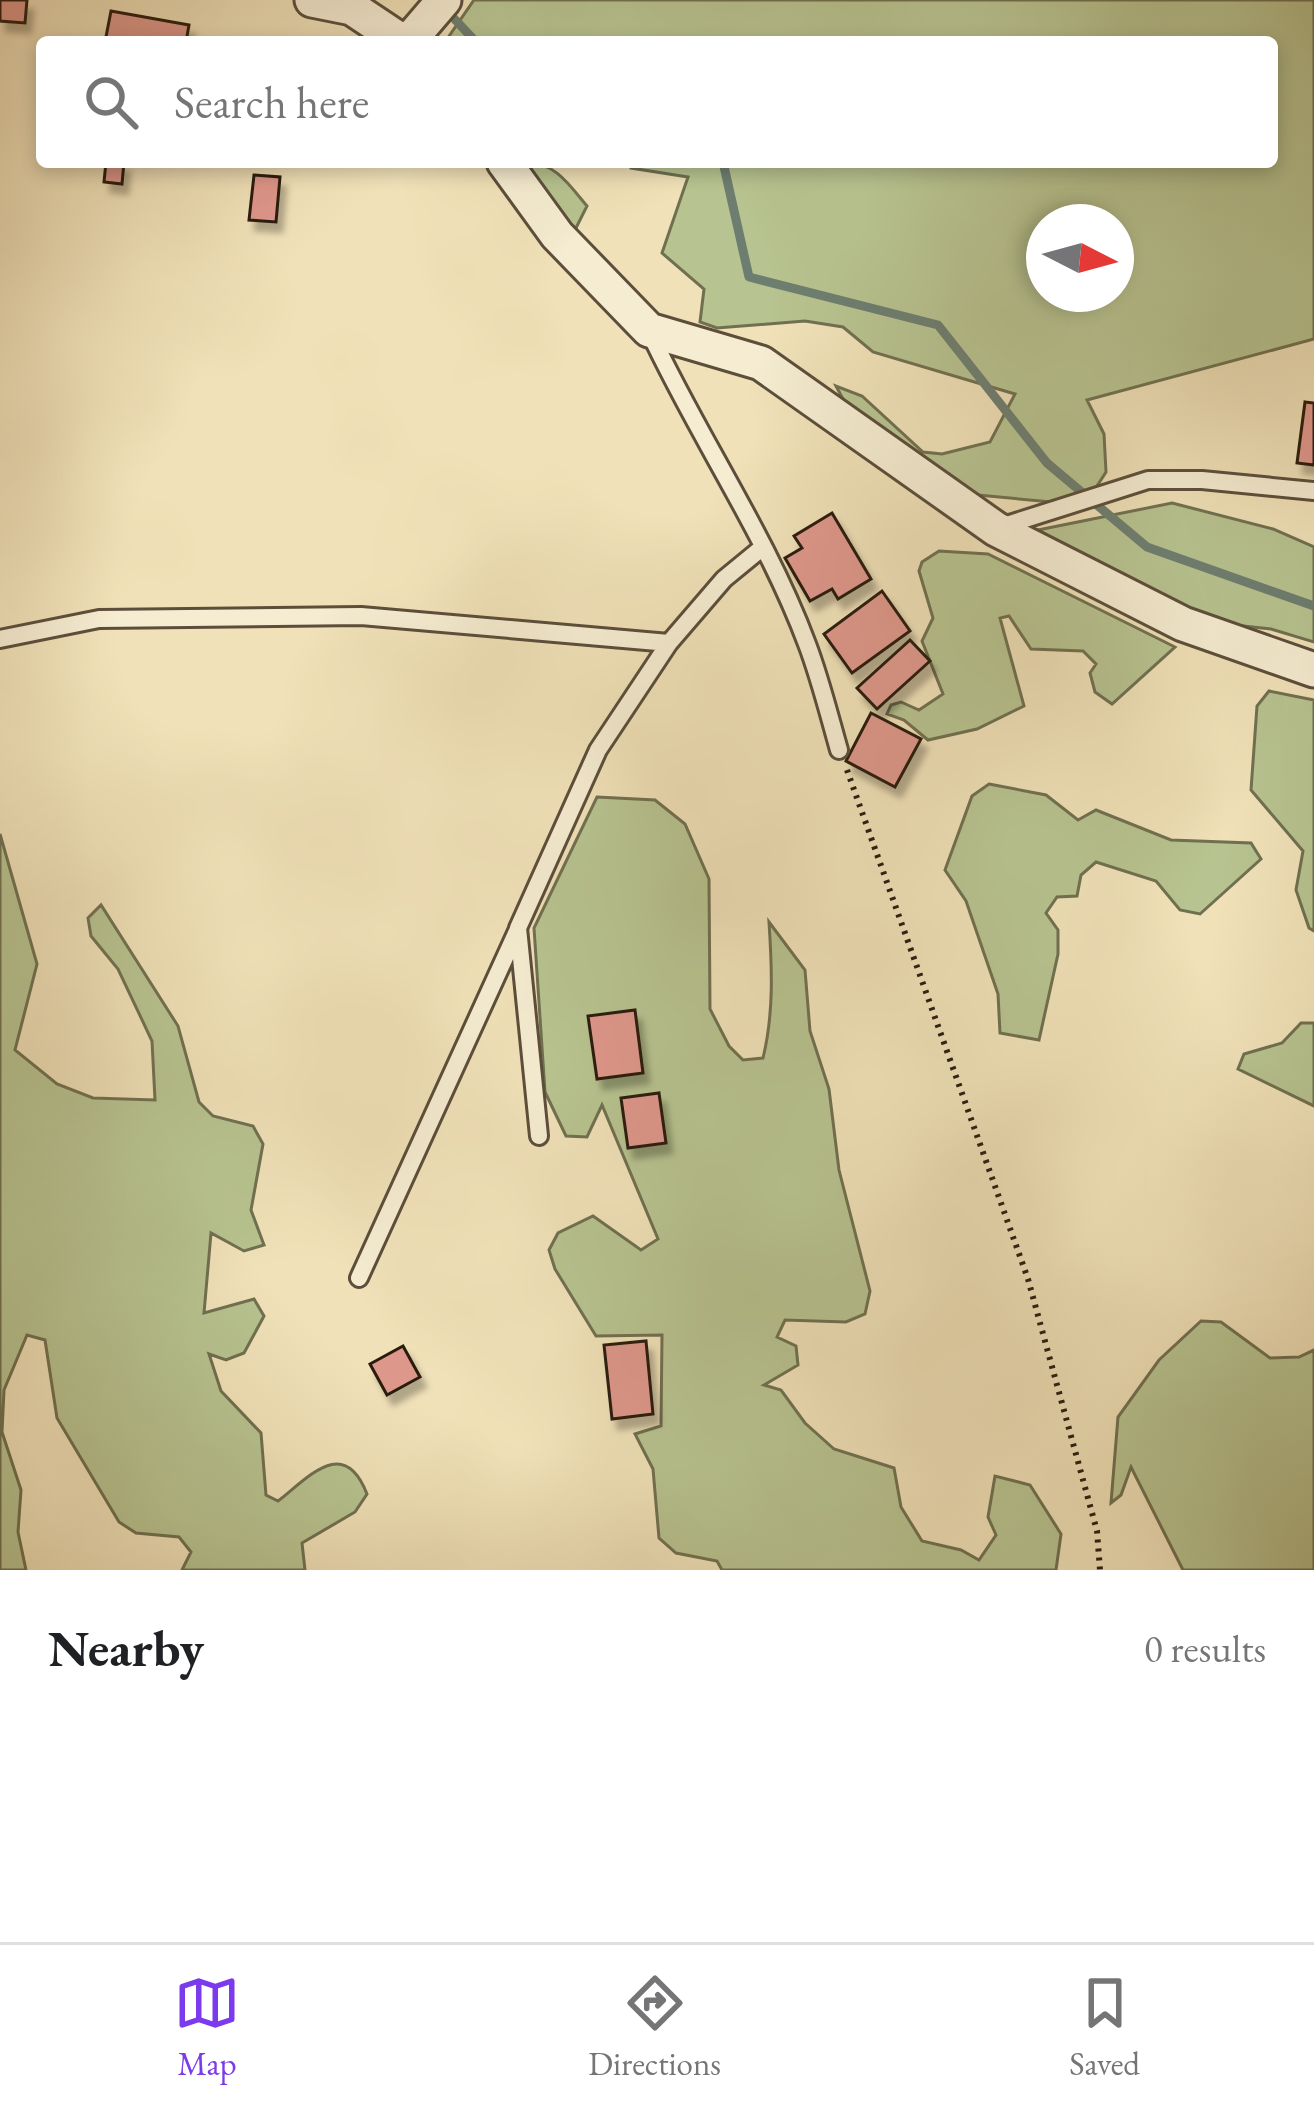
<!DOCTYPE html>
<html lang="en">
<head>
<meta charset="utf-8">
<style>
	:root { --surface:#fff; --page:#f6f6f6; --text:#202124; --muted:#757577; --line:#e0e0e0; --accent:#7c3aed }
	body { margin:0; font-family:"EB Garamond",serif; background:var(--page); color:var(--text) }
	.compass { position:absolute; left:1026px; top:204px; width:108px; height:108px; border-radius:50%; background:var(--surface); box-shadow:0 6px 18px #0003; rotate:96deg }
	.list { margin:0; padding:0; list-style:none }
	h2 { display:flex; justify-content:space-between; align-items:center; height:156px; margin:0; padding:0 48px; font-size:51px }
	h2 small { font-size:39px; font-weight:400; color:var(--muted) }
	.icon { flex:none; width:66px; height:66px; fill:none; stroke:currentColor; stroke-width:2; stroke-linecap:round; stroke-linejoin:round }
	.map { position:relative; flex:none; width:1314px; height:1570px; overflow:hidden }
	.search { position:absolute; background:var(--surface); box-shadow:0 6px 18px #0003; left:36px; right:36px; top:36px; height:132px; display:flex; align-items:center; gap:30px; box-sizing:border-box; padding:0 42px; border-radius:12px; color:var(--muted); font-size:45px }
	.sheet { height:372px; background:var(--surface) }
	nav { display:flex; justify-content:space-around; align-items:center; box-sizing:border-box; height:168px; border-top:3px solid var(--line); background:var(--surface); font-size:33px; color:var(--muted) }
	nav a { display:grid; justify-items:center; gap:6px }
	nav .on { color:var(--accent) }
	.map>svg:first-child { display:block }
</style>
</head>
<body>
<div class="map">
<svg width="1314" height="1570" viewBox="0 0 1314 1570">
	<defs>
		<filter id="shadow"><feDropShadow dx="6" dy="10" stdDeviation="3" flood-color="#0004"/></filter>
	</defs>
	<rect width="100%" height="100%" fill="#f0e1b8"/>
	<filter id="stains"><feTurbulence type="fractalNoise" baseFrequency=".00167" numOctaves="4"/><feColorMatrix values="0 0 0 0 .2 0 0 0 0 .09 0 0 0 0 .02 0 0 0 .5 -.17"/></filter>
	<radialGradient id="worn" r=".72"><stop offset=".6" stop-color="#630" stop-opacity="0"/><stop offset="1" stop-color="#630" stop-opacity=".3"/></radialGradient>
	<!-- green -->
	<path fill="#b7c390" stroke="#707050" stroke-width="3" fill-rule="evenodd" d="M474,0H1314V339L1087,400L1104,434L1106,472L1095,489L1062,503L967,494L918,461L844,401L836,386L862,396L923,452L942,454L990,442L1015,394L873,352L843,327L805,321L717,328L700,322L704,289L662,253L688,177L631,168L627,162H1272V42H445ZM1044,222H1116V294H1044Z
		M526,162C555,162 570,186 587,206L574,232Z
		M1172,503L1273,529L1314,547V642L1271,629L1188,620L1038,530Z
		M939,551L988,554L1175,647L1112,704L1095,692L1090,673L1096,664L1083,651L1031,649L1009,616L1000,618L1024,706L977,729L928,740L904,720L887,714L891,705L901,702L919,710L943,694L922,641L933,618L919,571L922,562Z
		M1269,691L1314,700V931L1309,928L1296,890L1303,851L1251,790L1257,706Z
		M989,784L1046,795L1078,820L1096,810L1171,840L1251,843L1261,859L1200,914L1180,910L1156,881L1096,862L1081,875L1077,896L1057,897L1046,913L1058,930V954L1039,1040L1000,1033L998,994L966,901L945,870L972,796Z
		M597,797L655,800L685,824L709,879L710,1009L729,1046L743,1060L763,1058C774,1013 772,968 769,922L805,970L810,1031L829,1089L839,1170L870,1291L865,1314L846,1322L785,1320L777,1337L796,1346L798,1365L764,1385L781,1390L805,1423L834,1449L894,1468L901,1507L922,1541L961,1550L979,1560L996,1535L988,1517L995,1476L1030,1485L1061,1534L1056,1570H722L717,1561L676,1553L659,1538L653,1469L635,1434L661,1426L662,1335L596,1336L555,1269L549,1250L558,1233L593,1216L641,1250L658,1239L602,1105L587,1137L566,1136L545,1092L534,928Z
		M0,834L37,964L15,1050L57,1084L93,1098L155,1100L152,1041L118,969L91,936L88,918L101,905L178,1026L199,1102L213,1116L253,1126L263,1144L251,1210L264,1245L244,1251L211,1233L204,1313L254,1299L264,1316L244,1353L226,1360L209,1354L221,1391L261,1433L266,1495L278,1501C309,1477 344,1435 367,1494L355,1512L302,1543L305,1570H182L191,1552L179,1537L136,1533L119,1522L57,1418L45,1340L27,1335L4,1390L2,1432L21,1490L18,1532L26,1570H0Z
		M1301,1023H1314V1106L1238,1069L1244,1054L1282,1043Z
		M1201,1321L1221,1322L1270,1358L1299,1357L1314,1350V1570H1183L1131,1467L1121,1495L1111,1503L1118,1417L1159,1360Z"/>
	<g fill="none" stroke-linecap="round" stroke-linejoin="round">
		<!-- stream -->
		<path stroke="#6d7e70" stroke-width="9" d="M447,11L476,42
			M723,162L749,277L938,325L1047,463L1147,547L1314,606"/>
	</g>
	<!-- building -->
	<path fill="#de978b" stroke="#2a1d11" stroke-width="3" filter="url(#shadow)" d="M0,0H27L25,23L0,21Z
		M111,11L189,25L186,42H105Z
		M106,162H124L122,184L104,182Z
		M254,175L280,177L276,222L249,220Z
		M1305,402L1314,403V465L1297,463Z
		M832,513L871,579L838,599L832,589L810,601L785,558L802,548L794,536Z
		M882,591L910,631L852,673L824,634Z
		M910,640L930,661L877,709L857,688Z
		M871,713L921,739L895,787L846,761Z
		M635,1010L643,1073L597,1079L588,1016Z
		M659,1093L666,1143L628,1148L621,1098Z
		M646,1341L653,1414L612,1419L604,1345Z
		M403,1346L420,1377L387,1395L370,1364Z"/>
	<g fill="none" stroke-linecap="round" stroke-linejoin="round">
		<defs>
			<path id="lane" d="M649,331C698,437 766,534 807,644C820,678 829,715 839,750
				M997,528L1148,480H1202L1314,491
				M0,639L99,619L361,616L669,643
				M539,1136L518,928L598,750L669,643L724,579L763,547
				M359,1278L518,929"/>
			<path id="street" d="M312,0L352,8L403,42
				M408,42L444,0
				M504,162L557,235L649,330L761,363L996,529L1183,624L1314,670"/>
		</defs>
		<!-- lane casing -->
		<use href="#lane" stroke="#5c4e3b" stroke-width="22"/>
		<!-- street casing -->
		<use href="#street" stroke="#5c4e3b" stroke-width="39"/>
		<!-- path -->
		<path stroke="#2a1d11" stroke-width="6" stroke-dasharray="3 6" stroke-linecap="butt" d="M847,770L1028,1279L1097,1531L1100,1570"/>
		<!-- lane -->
		<use href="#lane" stroke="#f5ecd1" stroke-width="16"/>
		<!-- street -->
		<use href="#street" stroke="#f5ecd1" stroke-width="33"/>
	</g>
	<rect width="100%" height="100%" filter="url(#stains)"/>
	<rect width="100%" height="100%" fill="url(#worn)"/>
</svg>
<svg class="compass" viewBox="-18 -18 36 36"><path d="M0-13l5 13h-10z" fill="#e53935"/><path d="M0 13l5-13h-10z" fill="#757577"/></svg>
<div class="search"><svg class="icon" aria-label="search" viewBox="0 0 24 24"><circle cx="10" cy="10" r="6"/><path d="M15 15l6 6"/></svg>Search here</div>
</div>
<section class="sheet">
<h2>Nearby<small>0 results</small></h2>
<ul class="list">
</ul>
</section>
<nav>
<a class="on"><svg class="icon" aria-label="map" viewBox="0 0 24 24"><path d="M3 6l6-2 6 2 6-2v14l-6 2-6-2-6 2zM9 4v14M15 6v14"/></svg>Map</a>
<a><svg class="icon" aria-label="directions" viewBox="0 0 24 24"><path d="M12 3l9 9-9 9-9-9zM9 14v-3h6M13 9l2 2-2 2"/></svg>Directions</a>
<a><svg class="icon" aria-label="saved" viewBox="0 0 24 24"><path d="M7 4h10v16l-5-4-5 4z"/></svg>Saved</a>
</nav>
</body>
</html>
